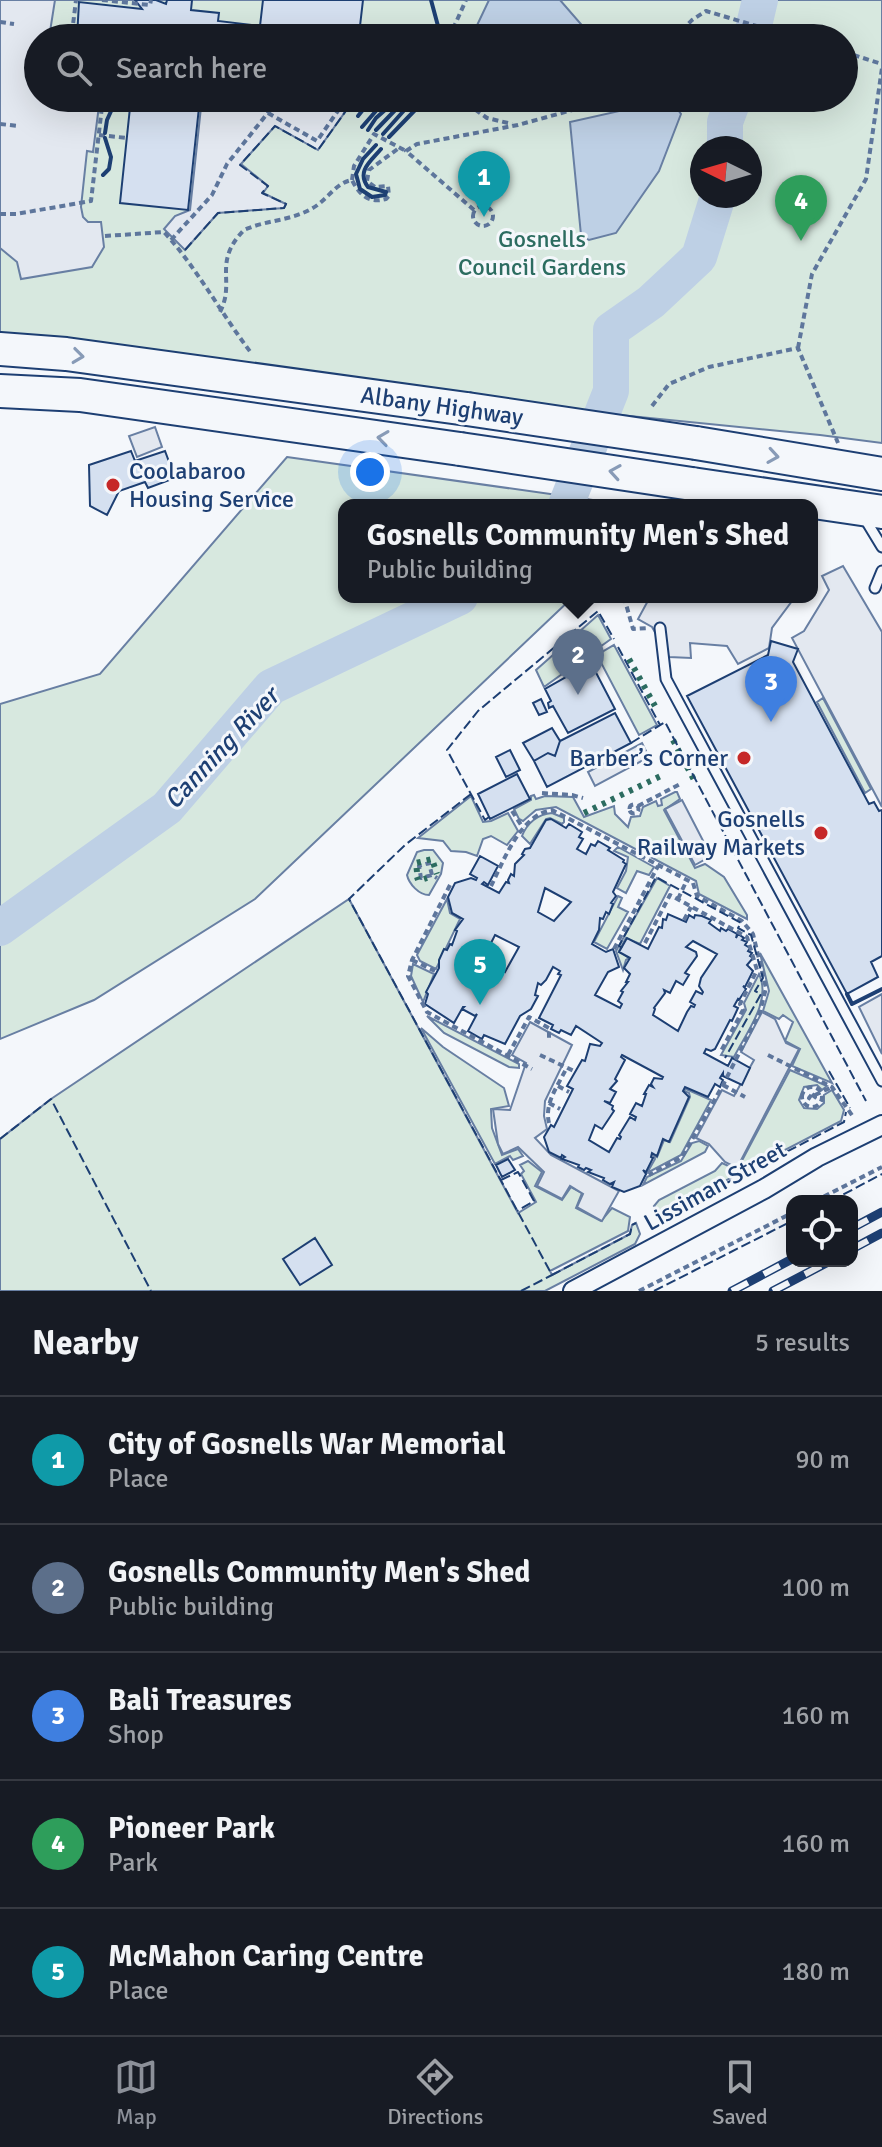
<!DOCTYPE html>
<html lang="en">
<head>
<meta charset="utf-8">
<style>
	:root { --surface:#171b24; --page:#242831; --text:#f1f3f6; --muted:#9ea1a6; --line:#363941; --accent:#8c9099 }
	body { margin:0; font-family:Signika,sans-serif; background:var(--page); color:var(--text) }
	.controls { position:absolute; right:24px; bottom:24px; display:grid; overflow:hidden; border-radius:16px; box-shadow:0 8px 32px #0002 }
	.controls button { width:72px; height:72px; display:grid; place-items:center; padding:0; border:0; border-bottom:2px solid var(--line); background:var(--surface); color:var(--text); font:40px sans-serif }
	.compass { position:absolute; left:690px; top:136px; width:72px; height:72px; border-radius:50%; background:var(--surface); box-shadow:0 8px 32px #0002; rotate:275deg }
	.you { position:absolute; left:370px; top:472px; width:28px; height:28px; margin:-20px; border:6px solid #fff; border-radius:50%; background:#1a73e8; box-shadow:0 0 0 12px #1a73e833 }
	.badge { display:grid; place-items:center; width:52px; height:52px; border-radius:50%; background:var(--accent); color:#fff; font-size:26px; font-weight:700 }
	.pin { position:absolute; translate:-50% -66px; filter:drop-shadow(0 2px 4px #0008) }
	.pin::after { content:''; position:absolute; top:42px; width:28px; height:24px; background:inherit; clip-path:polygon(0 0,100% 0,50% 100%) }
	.popup { position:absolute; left:338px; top:499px; width:480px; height:104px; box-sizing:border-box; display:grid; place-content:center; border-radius:16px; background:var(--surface); filter:drop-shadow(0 2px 6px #0005); font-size:26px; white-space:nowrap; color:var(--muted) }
	.popup b { font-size:30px; color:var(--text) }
	.popup::after { content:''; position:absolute; left:50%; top:100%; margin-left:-16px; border:16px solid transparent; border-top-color:var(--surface) }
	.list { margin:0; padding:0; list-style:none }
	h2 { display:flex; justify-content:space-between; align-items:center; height:104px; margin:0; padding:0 32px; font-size:34px }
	h2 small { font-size:26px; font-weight:400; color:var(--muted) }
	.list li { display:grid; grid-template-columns:52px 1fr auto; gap:24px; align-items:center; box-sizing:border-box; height:128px; padding:0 32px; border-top:2px solid var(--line) }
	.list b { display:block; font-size:30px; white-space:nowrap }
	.list p { margin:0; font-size:26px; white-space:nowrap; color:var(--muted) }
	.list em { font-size:26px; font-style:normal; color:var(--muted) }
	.icon { flex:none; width:44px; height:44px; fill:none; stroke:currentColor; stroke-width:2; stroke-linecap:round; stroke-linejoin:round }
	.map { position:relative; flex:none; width:882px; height:1291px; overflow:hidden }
	.search { position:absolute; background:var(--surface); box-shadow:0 8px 32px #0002; left:24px; right:24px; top:24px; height:88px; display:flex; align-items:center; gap:20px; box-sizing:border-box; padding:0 28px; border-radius:44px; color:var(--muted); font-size:30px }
	.sheet { height:744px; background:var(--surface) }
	nav { display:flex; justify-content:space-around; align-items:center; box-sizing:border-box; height:112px; border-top:2px solid var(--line); background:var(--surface); font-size:22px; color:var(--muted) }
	nav a { display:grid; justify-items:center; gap:4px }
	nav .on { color:var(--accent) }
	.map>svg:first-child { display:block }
</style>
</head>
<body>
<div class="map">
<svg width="882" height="1291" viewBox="0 0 882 1291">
	<rect width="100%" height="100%" fill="#f4f7fb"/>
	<!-- green -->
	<path fill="#d7e8df" stroke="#687fa3" stroke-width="2" fill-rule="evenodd" d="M0,0H882V443L820,435L0,353ZM38,38H844V98H38ZM702,148H750V196H702Z
		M287,457L621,504L344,505V597H573L255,899L94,1000L0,1039V704L100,674Z
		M598,615L611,639L544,687L536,670Z
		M614,645L657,725L639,735L597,655Z
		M823,698L871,789L865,793L817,702Z
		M675,792H677L680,799L664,810L695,868L705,864L724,877L747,915V919L699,894L696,881L556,807L536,810L523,821L519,819L514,809L531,800V796L534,795L536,799L545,796L573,797L584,817L614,806L615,814L628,827L631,817L640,816L643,807L656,801L658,806L662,805L661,799Z
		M471,796L483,822L491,821L508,813L518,831L507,845L491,836L483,839L477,856L466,852L451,851L443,841L418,838Z
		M552,813L564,818V822L562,824L550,818L546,819L530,844L522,836C527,823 538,814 552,813Z
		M618,847L654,867L649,875L637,871L626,893L617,888L626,871L628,857L614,851Z
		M424,850H433L443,863L441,874L429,895C419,895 409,884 407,875L417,852Z
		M657,878L670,886L640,944L626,938L619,951L629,958L626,960L623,970L616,951Z
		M618,896L622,898L618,907L628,912L607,949L594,942Z
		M349,899L518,1213L536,1202L521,1174L524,1171L520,1165L528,1161L542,1172L535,1186L562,1200L571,1187L582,1193L576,1208L601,1221L612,1208L630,1217L628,1231L550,1271L552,1275L630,1234L632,1225L636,1223L640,1234L635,1244L545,1291H0V1139L51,1099Z
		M447,899L450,913L460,919L436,969L420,961L417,955Z
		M760,953L832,1083L792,1066L800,1049L785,1041L793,1022L783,1015L779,1019L763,1011L769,991Z
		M413,964L434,974L423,1002L411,976Z
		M759,974C772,1001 746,1033 734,1057L721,1055L746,1010L744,1003Z
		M427,1016L519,1064V1068L509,1067L444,1033Z
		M421,1028L443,1047L504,1088L509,1106L491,1109L492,1128L502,1155L518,1149L523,1156L513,1160L510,1156L495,1164Z
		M790,1070L827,1086L822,1090L817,1085L804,1087L799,1100L804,1108L817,1109L824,1103V1095L832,1090L844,1110L841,1121L661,1214L654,1206L659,1200L715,1171L722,1163L737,1170Z
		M686,1089L711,1100L681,1155L647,1173L655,1159L653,1155L657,1157L664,1140L670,1142L690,1097L689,1093L684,1091Z
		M699,1141L708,1146L705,1152L643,1185L647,1177L681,1161L692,1143Z"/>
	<!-- parking -->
	<path fill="#e3e8f0" stroke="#687fa3" stroke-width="2" d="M0,0H55L49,38H38V98H100L93,152L87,151L81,207L83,217L88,222H101L104,247L92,267L21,279L17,262L0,248Z
		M202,98H355L318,150L275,126L241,164L268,186L263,193L286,204L284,208L218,213L185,250L164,229L175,216L190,210Z
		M155,427L162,447L137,457L129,436Z
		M843,566L882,632V807L792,638L804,631L829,590L822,576Z
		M650,597H795L772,628L769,648L738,664L727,646L690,643L691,658L669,657L652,627L638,619Z
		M642,743L649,757L595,786L588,772Z
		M682,800L711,856L695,865L665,809Z
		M882,994V1054L859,1007Z
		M762,1012L775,1019L786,1043L799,1049L737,1168L725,1162L709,1144L696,1138L722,1090L734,1096L754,1060L741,1052Z
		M530,1022L572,1045L545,1101L544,1116L547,1129L535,1138L551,1155L619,1191L602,1221L577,1207L583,1194L570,1186L562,1199L537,1186L544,1172L518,1147L503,1154L498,1144L493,1109L510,1110L526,1063L512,1055Z"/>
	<!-- water -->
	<path fill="#bed0e5" stroke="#687fa3" stroke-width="2" d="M489,0H560L593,38H471Z
		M637,98H669L681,114L659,171L616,233L589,240L581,235L570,122L633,108Z"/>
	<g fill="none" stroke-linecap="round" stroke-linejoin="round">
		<!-- river -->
		<path stroke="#bed0e5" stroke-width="36" d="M751,38L760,0
			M725,148V122L734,98
			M566,505L611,391V330L651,302L699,257L718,196
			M0,928L167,808L271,687L460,597"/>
	</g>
	<!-- building -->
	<path fill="#d5e0f0" stroke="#1d3f73" stroke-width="2" fill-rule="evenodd" d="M135,0H156L166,4L167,0H192L191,10L219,13L218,21L260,26L263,0H363L360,26L351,25L350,38H77L79,2L142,9Z
		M131,98H200L188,210L120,203Z
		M131,451L135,461L165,451L175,478L148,488L145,482L119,491L107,515L90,506L89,465Z
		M771,641L798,649L793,662L869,804L874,802L879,811L882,810V956L871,962L878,977L847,994L687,696L768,655Z
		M591,663L615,709L568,733L553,706L549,708L548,703L551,701L545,689Z
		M541,699L547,712L539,715L533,703Z
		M615,713L631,743L547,787L534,761L548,753L555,756L560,741Z
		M552,728L560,741L555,756L548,753L534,761L523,743Z
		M510,750L520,770L506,777L496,757Z
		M517,774L530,799L490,819L478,794Z
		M551,819L566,828L569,824L582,832L579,837L583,839L577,849L586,854L591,844L595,846L598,841L610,848L608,850L624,860L623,862L626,864L613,892L616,896L611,903L613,904L609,914L606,912L603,919L600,918L599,930L592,944L606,952L613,949L619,967L608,972L595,995L620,1008L622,1004L618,1001L623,992L621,991L628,982H626L630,974L624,968L630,958L619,952L627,938L648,949L659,927L662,928L663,919L666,920L668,914L686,922L689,915L694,918L695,915L702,916L711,920L709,923L720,931L721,928L726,931L728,929L737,934L736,938L738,934L744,938L742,940L747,942L745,945L750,948L748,951L752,953L750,956L753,958L747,965L753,971L745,987L743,986L746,989L739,1000L738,999L734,1006L738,1008L732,1021L730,1020L715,1049L711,1051L706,1049L704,1053L728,1066L732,1058L750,1068L742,1085L723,1076V1073L720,1078L723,1080L720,1087L715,1084L708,1097L685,1087L683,1091L689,1097L669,1142L663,1139L657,1156L652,1153L651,1157L653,1158L646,1172L643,1170L646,1174L640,1186L624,1192L612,1187L614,1182L610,1184L603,1180L604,1178L588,1172L591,1170L586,1168L584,1170L578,1167L579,1165L562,1159L565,1157L562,1155L561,1158L549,1152L544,1137L551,1125L554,1127L573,1089L567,1086L582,1060L585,1061L590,1044L600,1046L602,1043L576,1026L571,1035L561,1030L559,1033L551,1029L553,1025L539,1018L561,975L558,974L560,971L553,967L546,980L541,985L538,983L535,995L538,996L531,1009L520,1016L505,1044L484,1035L482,1039L468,1031L477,1014L475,1016L462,1009L464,1007H463L454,1023L425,1004L428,994L426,992L439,968V960L444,949L447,950L450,944L452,945L457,931L455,930L463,919L452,913L448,897L455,883L471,878L476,880L477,878L470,874L480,856L498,866L488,885L484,882L482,884L499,893L506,882L509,883L508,880L511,874L514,876L515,864L524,855L522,854L525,849L530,848L546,820ZM545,888L571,902L554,921L538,912ZM495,935L519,947L505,972L502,970L500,975L483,966L485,962L482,961ZM693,941L717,954L701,978L699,986L703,992L702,994L696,991L690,1002L695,1005L694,1007L691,1006L687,1012L678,1031L653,1015L655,1009L654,1008L665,993L664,990L670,993L676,981L683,985L689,975L685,973L697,956L696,952L686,947ZM622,1055L663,1077L662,1079L654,1078L651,1084L653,1087L649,1085L644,1094H646L642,1106L636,1103L630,1114L636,1117L635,1120L630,1117L619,1135L621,1137L620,1139L617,1138L609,1152L589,1140L595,1125L602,1129L614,1111L612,1109L613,1106L604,1101L610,1103L616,1092L610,1089L617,1081L615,1079L625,1060L621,1057Z
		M508,1159L515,1170L502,1177L496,1165Z
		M315,1238L332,1265L300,1285L283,1259Z"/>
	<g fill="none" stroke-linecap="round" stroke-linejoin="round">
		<defs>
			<path id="lane" d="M865,519L882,547
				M875,588L882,571
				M660,628L666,679L882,1081"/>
			<path id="street" d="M573,1291L764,1189L817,1157L882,1125"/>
			<path id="highway" d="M0,349L66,354L467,409
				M0,391L80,395L460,449
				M696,443L882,474
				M692,484L882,512"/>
		</defs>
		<!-- lane casing -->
		<use href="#lane" stroke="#1d3f73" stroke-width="13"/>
		<!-- street casing -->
		<use href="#street" stroke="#1d3f73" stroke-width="22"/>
		<!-- highway casing -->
		<use href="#highway" stroke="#1d3f73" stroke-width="36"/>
		<!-- path -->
		<path stroke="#5e769c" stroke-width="4" stroke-dasharray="6 4" stroke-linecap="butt" d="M102,0L150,5L151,0
			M0,22L14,24
			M53,30L72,33L71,38
			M72,33L76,0
			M449,38L466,0
			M675,38L692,20L706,11L797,38
			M844,52L882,64
			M459,98L487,118L512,124
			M342,105L349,98
			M268,113L317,141L342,105L279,99
			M0,124L19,126
			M99,135L127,138
			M352,180L354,166L374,134L406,151
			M473 216a10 10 0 1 1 20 0a10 10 0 1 1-20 0Z
			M474,210L406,151L417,144L518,125L616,98
			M0,214H16L91,201L103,98
			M105,236L164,232C197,268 222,315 252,354
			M171,240L212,195L227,164L279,99L271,98
			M220,312C236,281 212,263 244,230C266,220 290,221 311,209C327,201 335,183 352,180C359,194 368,204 386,199L389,196L388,186L375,187L367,181L369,170L399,148
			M798,348L812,274L866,179L882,68
			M652,406L669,384L709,367L798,348L838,443
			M624,597L633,629L649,628
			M542,793L572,795L583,798
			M629.5 809a4.5 4.5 0 1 1 9 0a4.5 4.5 0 1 1-9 0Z
			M638,806L682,783
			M512,811L523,828
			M432,875L429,863L419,866L421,878L432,875L437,878
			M450,885L412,960L408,976L427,1012L532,1069
			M491,886C504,860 521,814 552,810L693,883L697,896L742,921L753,934L766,988L760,1012L723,1085L682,1157L649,1175
			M678,899L686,882
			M684,920L691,907
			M645,943L670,895L747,937L757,970L740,1004L743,1010L721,1051
			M614,949L658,866
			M412,960L435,971
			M508,1055L529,1017L549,1028V1039
			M540,1055L574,1071
			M768,1055L832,1087L854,1118
			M723,1085L745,1097
			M558,1086L569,1092
			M802 1097a10 10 0 1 1 20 0a10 10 0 1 1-20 0Z
			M812,1094L815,1097L812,1100L809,1098Z
			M815,1095L832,1087
			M549,1103L560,1109
			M549,1123C544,1103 558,1086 567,1067
			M815,1201L882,1167
			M639,1291L792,1213"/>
		<!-- lane -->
		<use href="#lane" stroke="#f4f7fb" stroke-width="9"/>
		<!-- street -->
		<use href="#street" stroke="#f4f7fb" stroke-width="18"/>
		<!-- highway -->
		<use href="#highway" stroke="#f4f7fb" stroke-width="32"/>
		<defs>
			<path id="rail" d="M852,1228L882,1212
				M852,1249L882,1233
				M732,1291L792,1259
				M773,1291L830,1261"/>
		</defs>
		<!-- rail casing -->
		<use href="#rail" stroke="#1d3f73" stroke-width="9"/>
		<!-- rail -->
		<use href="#rail" stroke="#f4f7fb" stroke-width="6" stroke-dasharray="18" stroke-linecap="butt"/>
		<defs>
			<path id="highway-bridge" d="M467,409L696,443
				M460,449L692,484"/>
		</defs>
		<!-- highway-bridge casing -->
		<use href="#highway-bridge" stroke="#1d3f73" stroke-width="36" stroke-linecap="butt"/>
		<!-- highway-bridge -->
		<use href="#highway-bridge" stroke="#f4f7fb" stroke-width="32"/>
		<!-- hedge -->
		<path stroke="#2c6c60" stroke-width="6" stroke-dasharray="4 6" stroke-linecap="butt" d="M629,659L655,706
			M673,740L694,780
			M584,813L665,774
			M417,872L416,863L432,859L437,874
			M417,877L418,880
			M424,879L427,878"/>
		<!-- fence -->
		<path stroke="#1d3f73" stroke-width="2" stroke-dasharray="10 4" stroke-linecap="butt" d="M185,250L218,213L284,208L286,204L262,193L268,186L240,165L275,126L318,150L355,98
			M618,647L660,725
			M631,743L665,722L866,1101
			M471,794L405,845L349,899L552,1275L630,1234L632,1225L636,1223
			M489,817L485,820L447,750L478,711L598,611L614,639
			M622,948L619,946L656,877L741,923L738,928L751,935L763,978L755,991L761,994L725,1058
			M829,1071L850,1108
			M0,1139L51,1099L151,1291
			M501,1180L518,1172L534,1201L517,1211
			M831,1201L882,1174
			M663,1216L844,1122L846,1112
			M521,1291L552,1275
			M654,1291L792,1221"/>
		<!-- wall -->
		<path stroke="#1d3f73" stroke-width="4" d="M431,0L438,26L437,38
			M358,116L370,101
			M362,127L382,104
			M368,130L376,118L393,103
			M376,130L401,104
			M105,133L107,120L117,98
			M383,134L408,106L421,98
			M389,137L418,107
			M376,145L363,159L356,174L360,189L372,197L385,195L386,192L368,187C356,171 371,161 381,149
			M103,175L109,169L111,157L105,138
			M847,994L852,1004L882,989"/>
	</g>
	<!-- one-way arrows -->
	<defs><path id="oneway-chevron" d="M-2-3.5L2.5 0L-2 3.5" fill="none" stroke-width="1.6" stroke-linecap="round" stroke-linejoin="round" transform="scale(2)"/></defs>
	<g stroke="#889bb7">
		<use href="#oneway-chevron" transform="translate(78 356) rotate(7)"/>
		<use href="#oneway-chevron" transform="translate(383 438) rotate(-172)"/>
		<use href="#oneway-chevron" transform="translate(773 456) rotate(9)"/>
		<use href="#oneway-chevron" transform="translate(615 472) rotate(-171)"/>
	</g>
	<!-- markers -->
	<g fill="#c62828" stroke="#f4f7fb" stroke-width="3">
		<circle cx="113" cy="485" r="8"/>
		<circle cx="744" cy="758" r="8"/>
		<circle cx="821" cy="833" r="8"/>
	</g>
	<g text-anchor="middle" stroke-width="6" stroke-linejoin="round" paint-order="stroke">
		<!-- park labels -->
		<g font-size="24" fill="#2c6c60" stroke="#f4f7fb">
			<text x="542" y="247">Gosnells<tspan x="542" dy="28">Council Gardens</tspan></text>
		</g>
		<!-- street labels -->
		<g font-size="24" fill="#1d3f73" stroke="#f4f7fb">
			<text transform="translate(442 406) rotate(8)" y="8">Albany Highway</text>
			<text transform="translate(715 1186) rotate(-29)" y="8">Lissiman Street</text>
		</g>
		<!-- poi labels -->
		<g font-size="24" fill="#1d3f73" stroke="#f4f7fb" text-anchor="end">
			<text x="129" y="479" text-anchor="start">Coolabaroo<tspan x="129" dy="28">Housing Service</tspan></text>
			<text x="728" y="766">Barber’s Corner</text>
			<text x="805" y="827">Gosnells<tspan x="805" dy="28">Railway Markets</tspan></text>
		</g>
		<!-- water labels -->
		<g font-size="26" font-style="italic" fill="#1d3f73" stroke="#f4f7fb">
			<text transform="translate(221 748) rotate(-47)" y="9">Canning River</text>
		</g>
	</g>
</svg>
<div class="controls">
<button><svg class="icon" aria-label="locate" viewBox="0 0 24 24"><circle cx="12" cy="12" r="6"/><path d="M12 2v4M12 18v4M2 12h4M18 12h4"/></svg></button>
</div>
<svg class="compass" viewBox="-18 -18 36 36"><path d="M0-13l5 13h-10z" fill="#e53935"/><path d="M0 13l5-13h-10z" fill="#9ea1a6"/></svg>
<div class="you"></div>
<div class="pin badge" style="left:484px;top:217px;background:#0f9aa8">1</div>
<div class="pin badge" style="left:578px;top:695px;background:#5c6f8a">2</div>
<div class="popup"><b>Gosnells Community Men's Shed</b>Public building</div>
<div class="pin badge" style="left:771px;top:722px;background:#3f7fe0">3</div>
<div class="pin badge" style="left:801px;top:241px;background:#2e9e5b">4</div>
<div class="pin badge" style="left:480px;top:1005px;background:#0f9aa8">5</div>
<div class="search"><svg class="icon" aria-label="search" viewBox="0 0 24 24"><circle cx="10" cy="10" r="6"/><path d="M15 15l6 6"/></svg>Search here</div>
</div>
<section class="sheet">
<h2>Nearby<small>5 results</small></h2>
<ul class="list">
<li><span class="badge" style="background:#0f9aa8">1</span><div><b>City of Gosnells War Memorial</b><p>Place</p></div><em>90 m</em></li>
<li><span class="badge" style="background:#5c6f8a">2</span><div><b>Gosnells Community Men's Shed</b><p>Public building</p></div><em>100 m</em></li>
<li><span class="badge" style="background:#3f7fe0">3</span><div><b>Bali Treasures</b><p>Shop</p></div><em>160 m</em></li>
<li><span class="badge" style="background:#2e9e5b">4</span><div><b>Pioneer Park</b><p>Park</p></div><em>160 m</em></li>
<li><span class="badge" style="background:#0f9aa8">5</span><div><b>McMahon Caring Centre</b><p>Place</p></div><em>180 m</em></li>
</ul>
</section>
<nav>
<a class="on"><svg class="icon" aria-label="map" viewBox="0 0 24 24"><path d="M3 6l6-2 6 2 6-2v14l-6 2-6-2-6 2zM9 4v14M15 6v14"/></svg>Map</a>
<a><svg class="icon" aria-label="directions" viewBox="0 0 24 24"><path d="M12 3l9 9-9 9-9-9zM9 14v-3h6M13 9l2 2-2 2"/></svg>Directions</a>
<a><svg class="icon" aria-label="saved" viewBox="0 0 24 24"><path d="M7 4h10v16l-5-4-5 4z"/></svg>Saved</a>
</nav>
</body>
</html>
